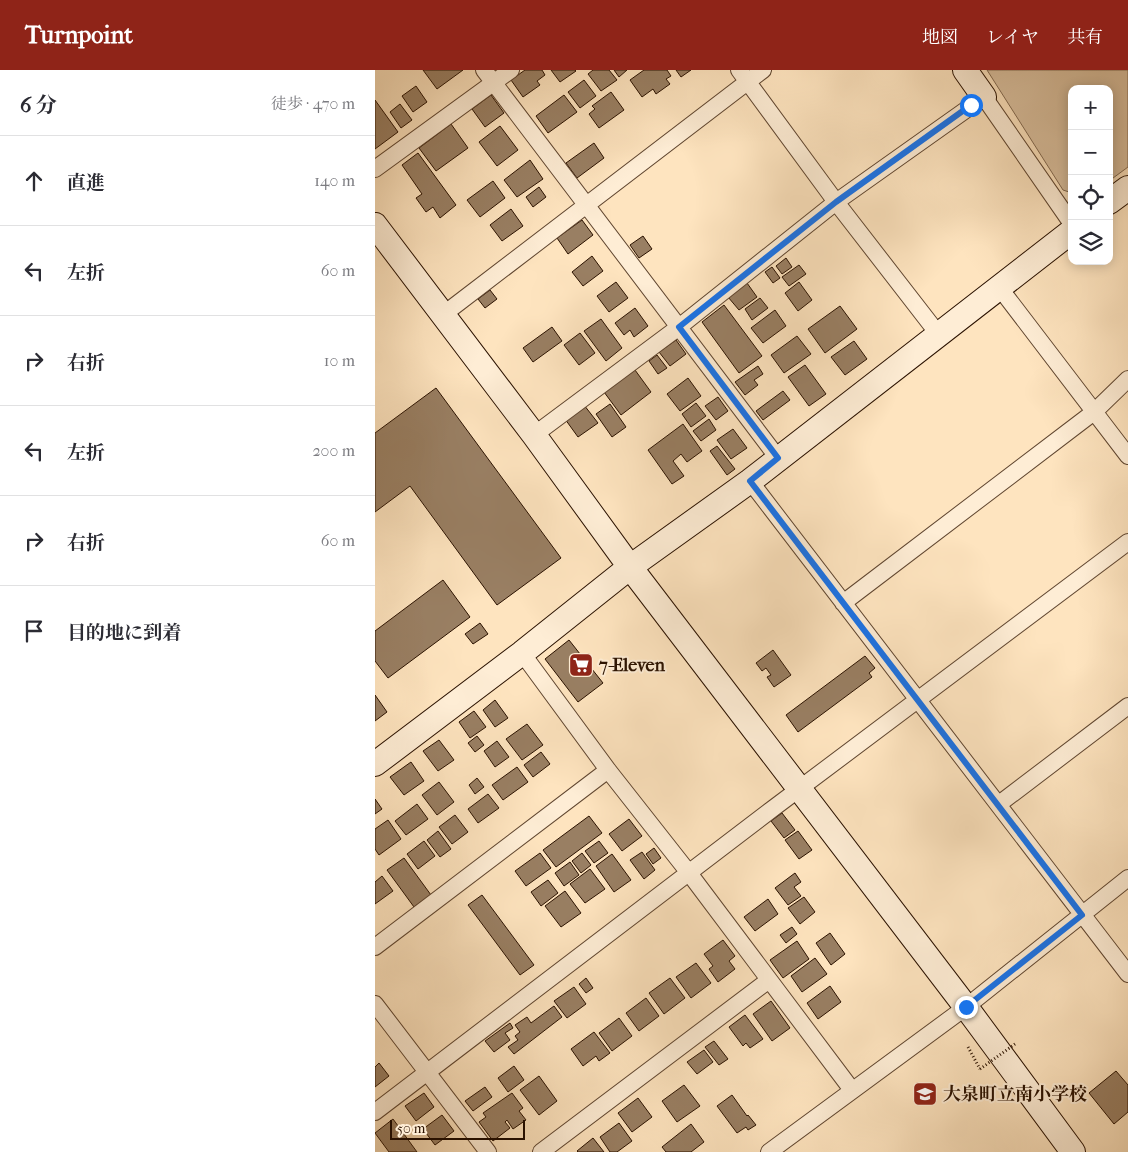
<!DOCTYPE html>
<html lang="ja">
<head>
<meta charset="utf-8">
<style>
	:root { --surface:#fff; --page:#f2f2f3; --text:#2b2b33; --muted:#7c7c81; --line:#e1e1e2; --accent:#8f2418 }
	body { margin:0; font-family:"IM FELL French Canon","Noto Serif JP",serif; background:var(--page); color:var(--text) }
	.controls { position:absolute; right:15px; top:15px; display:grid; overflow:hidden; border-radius:10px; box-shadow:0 2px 12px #0003 }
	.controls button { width:45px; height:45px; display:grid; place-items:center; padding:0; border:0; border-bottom:1px solid var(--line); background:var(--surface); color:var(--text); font:25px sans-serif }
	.scale { position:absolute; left:15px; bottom:12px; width:135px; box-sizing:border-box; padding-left:5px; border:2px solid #2b1200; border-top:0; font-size:14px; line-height:18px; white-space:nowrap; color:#2b1200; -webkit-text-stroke:4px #feedd5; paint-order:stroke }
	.stop { position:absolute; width:15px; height:15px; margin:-11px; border:4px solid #1a73e8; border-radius:50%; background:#fff }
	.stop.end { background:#1a73e8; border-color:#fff; box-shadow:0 1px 5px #0008 }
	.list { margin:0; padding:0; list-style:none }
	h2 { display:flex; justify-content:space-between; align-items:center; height:65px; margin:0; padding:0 20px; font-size:21px }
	h2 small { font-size:16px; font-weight:400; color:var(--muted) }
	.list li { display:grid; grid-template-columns:32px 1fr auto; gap:15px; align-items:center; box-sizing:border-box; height:90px; padding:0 20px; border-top:1px solid var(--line) }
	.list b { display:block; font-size:19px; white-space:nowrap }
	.list em { font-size:16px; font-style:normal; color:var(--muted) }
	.icon { flex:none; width:28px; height:28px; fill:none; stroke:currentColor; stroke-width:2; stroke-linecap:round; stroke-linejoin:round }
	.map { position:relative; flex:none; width:753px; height:1082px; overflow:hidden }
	header { display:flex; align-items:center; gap:30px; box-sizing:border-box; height:70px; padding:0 25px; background:var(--accent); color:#fff }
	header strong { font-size:24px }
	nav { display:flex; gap:28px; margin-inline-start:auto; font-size:18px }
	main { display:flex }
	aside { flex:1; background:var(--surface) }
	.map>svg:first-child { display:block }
</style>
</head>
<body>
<header>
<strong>Turnpoint</strong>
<nav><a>地図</a><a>レイヤ</a><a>共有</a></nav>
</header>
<main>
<aside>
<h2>6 分<small>徒歩 · 470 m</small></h2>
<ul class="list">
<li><svg class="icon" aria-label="ahead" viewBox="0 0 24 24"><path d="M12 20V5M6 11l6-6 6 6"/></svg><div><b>直進</b></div><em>140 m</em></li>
<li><svg class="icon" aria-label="left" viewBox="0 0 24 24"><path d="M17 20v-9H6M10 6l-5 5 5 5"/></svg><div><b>左折</b></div><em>60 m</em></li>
<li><svg class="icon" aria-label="right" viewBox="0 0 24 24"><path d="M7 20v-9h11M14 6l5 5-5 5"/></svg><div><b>右折</b></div><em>10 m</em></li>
<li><svg class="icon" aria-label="left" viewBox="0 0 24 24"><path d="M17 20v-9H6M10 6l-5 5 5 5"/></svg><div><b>左折</b></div><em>200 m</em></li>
<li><svg class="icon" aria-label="right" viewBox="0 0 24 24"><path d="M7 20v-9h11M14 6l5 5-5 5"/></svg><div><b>右折</b></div><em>60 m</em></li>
<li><svg class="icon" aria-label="arrive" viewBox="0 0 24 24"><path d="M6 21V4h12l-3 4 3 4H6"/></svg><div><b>目的地に到着</b></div></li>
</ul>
</aside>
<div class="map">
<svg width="753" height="1082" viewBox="0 0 753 1082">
	<rect width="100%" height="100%" fill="#fee4bf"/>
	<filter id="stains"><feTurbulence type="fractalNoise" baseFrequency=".004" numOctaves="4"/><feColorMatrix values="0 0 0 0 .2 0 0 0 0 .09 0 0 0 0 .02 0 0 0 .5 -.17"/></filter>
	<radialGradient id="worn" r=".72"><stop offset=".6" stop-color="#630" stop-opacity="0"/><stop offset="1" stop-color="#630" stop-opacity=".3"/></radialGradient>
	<!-- green -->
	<path fill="#dac09f" stroke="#826950" d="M612,0H753V97L734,111V19H697V123L688,120Z"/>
	<!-- building -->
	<path fill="#997f63" stroke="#2b1200" d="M48,0H88L62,19Z
		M150,0H167L170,5L162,11L165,15L148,27L136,10Z
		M176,0H200L201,1L185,12Z
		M218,0H234L242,10L226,21L213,4Z
		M239,0H252L244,7Z
		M269,0H292L296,6L291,9L295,14L281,24L278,19L267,27L255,10Z
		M301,0H316L306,7Z
		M209,10L221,26L205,38L193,22Z
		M41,16L52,32L38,42L27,26Z
		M236,22L249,40L224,58L214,44L220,39L217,36Z
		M116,25L129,43L110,57L97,39Z
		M189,25L202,42L173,63L161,46Z
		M0,30L23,62L0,79Z
		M25,34L37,50L26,58L15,42Z
		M76,54L93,78L61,101L44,78Z
		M125,56L143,80L122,96L104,72Z
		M219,73L229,88L202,108L191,93Z
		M43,83L81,135L65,148L58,137L51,142L41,128L47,124L27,95Z
		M155,90L168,109L142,127L129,110Z
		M118,111L130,128L105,147L92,130Z
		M164,117L171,127L158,137L151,127Z
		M136,139L148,156L127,171L115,155Z
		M207,150L218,165L193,184L182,168Z
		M268,166L277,179L264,188L255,175Z
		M217,186L228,201L208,216L197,202Z
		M411,188L417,197L407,204L401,196Z
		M424,195L431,204L414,216L407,207Z
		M397,197L405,208L398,213L390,202Z
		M241,212L253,228L234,242L222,226Z
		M424,212L437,230L423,241L410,223Z
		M372,213L382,227L364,240L353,227Z
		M115,220L122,229L110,238L103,229Z
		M385,228L393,238L377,250L370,239Z
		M349,235L387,286L364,303L327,252Z
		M465,236L482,259L450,283L433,259Z
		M260,238L273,256L259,267L255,260L249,265L240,253Z
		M400,240L411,256L388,273L376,258Z
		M226,249L247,278L231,291L209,261Z
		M177,257L187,271L158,292L148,278Z
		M205,263L220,283L204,295L189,275Z
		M422,266L436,284L409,303L396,285Z
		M301,270L311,284L295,296L284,282Z
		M479,271L492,289L470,305L456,287Z
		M282,285L292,298L283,304L274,291Z
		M430,295L451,324L434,336L413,307Z
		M383,296L388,304L379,310L383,315L370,325L360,312Z
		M260,300L276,322L246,345L229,322Z
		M313,308L326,326L305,341L292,324Z
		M61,318L186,488L122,535L35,416L0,442V363Z
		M408,321L415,330L388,350L381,341Z
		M343,327L353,341L341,350L330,336Z
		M321,333L331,346L316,357L307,344Z
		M235,334L251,357L237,367L221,344Z
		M209,335L223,353L203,367L190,349Z
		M334,349L341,360L326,371L318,361Z
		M308,354L327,381L312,392L306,384L298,391L309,406L297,414L273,380Z
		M358,359L372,378L356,389L342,370Z
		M342,376L360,399L352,405L335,381Z
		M68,510L95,547L13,608L0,591V561Z
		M105,553L113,564L98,574L90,564Z
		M194,570L228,613L203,632L170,589Z
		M398,580L416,605L399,617L392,607L396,605L391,598L387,601L381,593Z
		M490,586L500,598L494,603L497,607L423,662L411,645Z
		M0,625L12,642L0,651Z
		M120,630L133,648L120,657L108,640Z
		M99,641L111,657L95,668L84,652Z
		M152,654L168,675L147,690L131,669Z
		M102,666L109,675L100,682L93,673Z
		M64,670L79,690L63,701L48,681Z
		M122,671L134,687L120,697L109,681Z
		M166,682L175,694L158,707L149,695Z
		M36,692L49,711L29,725L15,707Z
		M142,697L153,712L128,730L117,715Z
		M102,708L109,717L100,724L94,715Z
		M64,712L79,732L62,745L47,725Z
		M113,724L124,738L103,753L93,739Z
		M0,729L7,739L0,744Z
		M42,734L53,749L31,765L20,751Z
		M407,743L420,760L409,768L396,751Z
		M80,745L93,762L77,774L64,757Z
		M214,746L227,763L181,797L168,780Z
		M254,749L267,766L247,781L234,764Z
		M13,750L26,769L4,785L0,779V759Z
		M63,761L76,779L65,787L52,770Z
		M423,761L437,780L424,789L410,770Z
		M49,771L60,786L43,799L32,784Z
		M224,771L233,783L219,793L210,781Z
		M279,778L286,788L278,794L271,784Z
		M267,782L280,800L269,809L255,790Z
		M165,783L176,798L151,816L140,801Z
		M207,783L216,795L206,803L197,791Z
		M237,784L256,810L239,822L221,796Z
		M29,788L56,825L39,837L12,800Z
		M195,792L204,805L189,816L180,803Z
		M215,799L230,819L210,833L195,814Z
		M420,803L426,812L419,817L426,826L413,835L400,818Z
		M7,806L18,821L0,834V812Z
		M173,810L183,823L166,836L156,822Z
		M190,821L206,843L186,857L170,836Z
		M107,825L159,895L145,905L93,835Z
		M429,827L440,842L425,854L413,838Z
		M393,829L403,844L380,861L369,847Z
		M417,857L422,864L411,873L405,865Z
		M455,863L470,884L456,895L441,873Z
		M348,870L360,886L354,891L360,899L343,912L334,899L338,896L329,884Z
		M422,871L434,889L408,908L395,890Z
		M440,888L452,904L427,922L416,906Z
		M321,893L336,913L316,928L301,907Z
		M211,908L218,918L211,923L204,914Z
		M295,908L310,928L289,944L274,923Z
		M455,916L466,932L443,949L432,933Z
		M199,917L211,934L192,948L179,931Z
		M271,928L284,946L264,961L251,943Z
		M396,931L415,958L397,971L378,944Z
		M179,936L187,947L139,984L133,977L143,970L140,966L145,962L140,955L152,947L156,953Z
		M370,945L388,969L375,978L371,973L368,976L354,957Z
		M244,948L257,966L237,981L224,963Z
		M135,953L138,958L130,963L135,970L119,982L110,971Z
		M219,962L235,983L224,991L221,986L208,996L196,979Z
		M339,971L353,989L344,995L330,977Z
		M329,980L338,992L322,1004L312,992Z
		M4,993L14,1006L0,1017V997Z
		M139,996L149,1010L133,1022L123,1008Z
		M741,1001L753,1015V1042L739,1054L714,1023Z
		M164,1006L182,1031L164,1045L145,1020Z
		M309,1015L325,1036L302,1052L287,1031Z
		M110,1017L117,1027L98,1041L90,1031Z
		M49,1023L59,1037L41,1051L30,1036Z
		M137,1023L148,1038L144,1041L151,1050L138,1059L132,1050L130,1052L135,1058L118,1071L104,1052L111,1047L108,1043Z
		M357,1025L372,1046L373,1045L381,1055L373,1060L371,1057L362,1063L342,1036Z
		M263,1028L277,1047L257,1062L243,1043Z
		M67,1045L79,1061L60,1075L48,1059Z
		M18,1049L42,1082H14L0,1063Z
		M244,1053L257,1071L242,1082H235L225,1067Z
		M316,1054L329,1072L316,1082H291L287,1077Z
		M218,1068L229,1082H203L202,1081Z"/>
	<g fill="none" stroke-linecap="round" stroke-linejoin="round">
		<defs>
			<path id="street" d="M109,0L403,388
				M364,0L461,132L564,265
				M0,99L136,0
				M624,217L753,386
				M69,244L388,0
				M159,365L304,257L461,132L609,27L697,154
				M375,411L753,904
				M468,533L719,342L753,309
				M147,583L233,700L314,803L477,1020
				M624,734L753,636
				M0,877L233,700
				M0,934L113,1082
				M0,1042L400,737L753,472
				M166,1082L394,910
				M394,1082L591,937L753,808"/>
			<path id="secondary" d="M590,0L609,27
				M734,132L753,118
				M0,155L159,365L255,497L591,937L698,1082
				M0,694L147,583L255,497L375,411L697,161"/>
		</defs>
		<!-- street casing -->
		<use href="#street" stroke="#604630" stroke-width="18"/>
		<!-- secondary casing -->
		<use href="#secondary" stroke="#2b1200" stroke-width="26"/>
		<!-- path -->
		<path stroke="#2b1200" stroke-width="3" stroke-dasharray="1 2.5" stroke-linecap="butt" d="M593,977L605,999"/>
		<!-- street -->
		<use href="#street" stroke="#feedd5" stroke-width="16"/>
		<!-- secondary -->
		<use href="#secondary" stroke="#feedd5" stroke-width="24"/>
		<!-- path-bridge -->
		<path stroke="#2b1200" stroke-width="3" stroke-dasharray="1 2.5" stroke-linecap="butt" d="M605,999L640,974"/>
	</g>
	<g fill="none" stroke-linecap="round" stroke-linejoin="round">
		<!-- route -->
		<path stroke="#1a73e8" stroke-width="6" d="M591,937L707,845L375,411L403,388L304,257L461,132L596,35"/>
	</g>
	<!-- icons -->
	<defs>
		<symbol id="supermarket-square" viewBox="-11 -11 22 22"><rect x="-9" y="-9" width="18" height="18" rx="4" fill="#8f2418" stroke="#feedd5"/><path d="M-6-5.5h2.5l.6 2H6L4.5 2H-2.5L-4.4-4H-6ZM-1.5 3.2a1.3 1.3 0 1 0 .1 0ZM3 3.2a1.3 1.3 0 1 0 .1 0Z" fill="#fff"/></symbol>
		<symbol id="school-square" viewBox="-11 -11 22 22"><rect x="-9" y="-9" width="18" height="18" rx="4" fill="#8f2418" stroke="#feedd5"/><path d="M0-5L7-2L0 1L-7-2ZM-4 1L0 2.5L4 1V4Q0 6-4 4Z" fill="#fff"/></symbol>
	</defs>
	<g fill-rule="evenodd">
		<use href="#supermarket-square" x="192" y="581" width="28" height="28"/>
		<use href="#school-square" x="536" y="1010" width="28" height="28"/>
	</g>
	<g text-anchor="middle" stroke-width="4" stroke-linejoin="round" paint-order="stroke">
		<!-- poi labels -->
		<g font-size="18" font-weight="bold" fill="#2b1200" stroke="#feedd5" text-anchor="start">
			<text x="224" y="601">7-Eleven</text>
			<text x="568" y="1030">大泉町立南小学校</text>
		</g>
	</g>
	<rect width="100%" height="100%" filter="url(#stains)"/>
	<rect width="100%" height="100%" fill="url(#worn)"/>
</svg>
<div class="controls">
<button>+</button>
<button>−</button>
<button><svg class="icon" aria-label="locate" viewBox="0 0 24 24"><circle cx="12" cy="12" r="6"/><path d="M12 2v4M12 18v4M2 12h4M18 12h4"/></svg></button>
<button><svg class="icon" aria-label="layers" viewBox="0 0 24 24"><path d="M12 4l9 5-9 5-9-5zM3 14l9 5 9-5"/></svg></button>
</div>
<div class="scale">50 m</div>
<div class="stop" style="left:596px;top:35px"></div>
<div class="stop end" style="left:591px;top:937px"></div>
</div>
</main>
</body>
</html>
